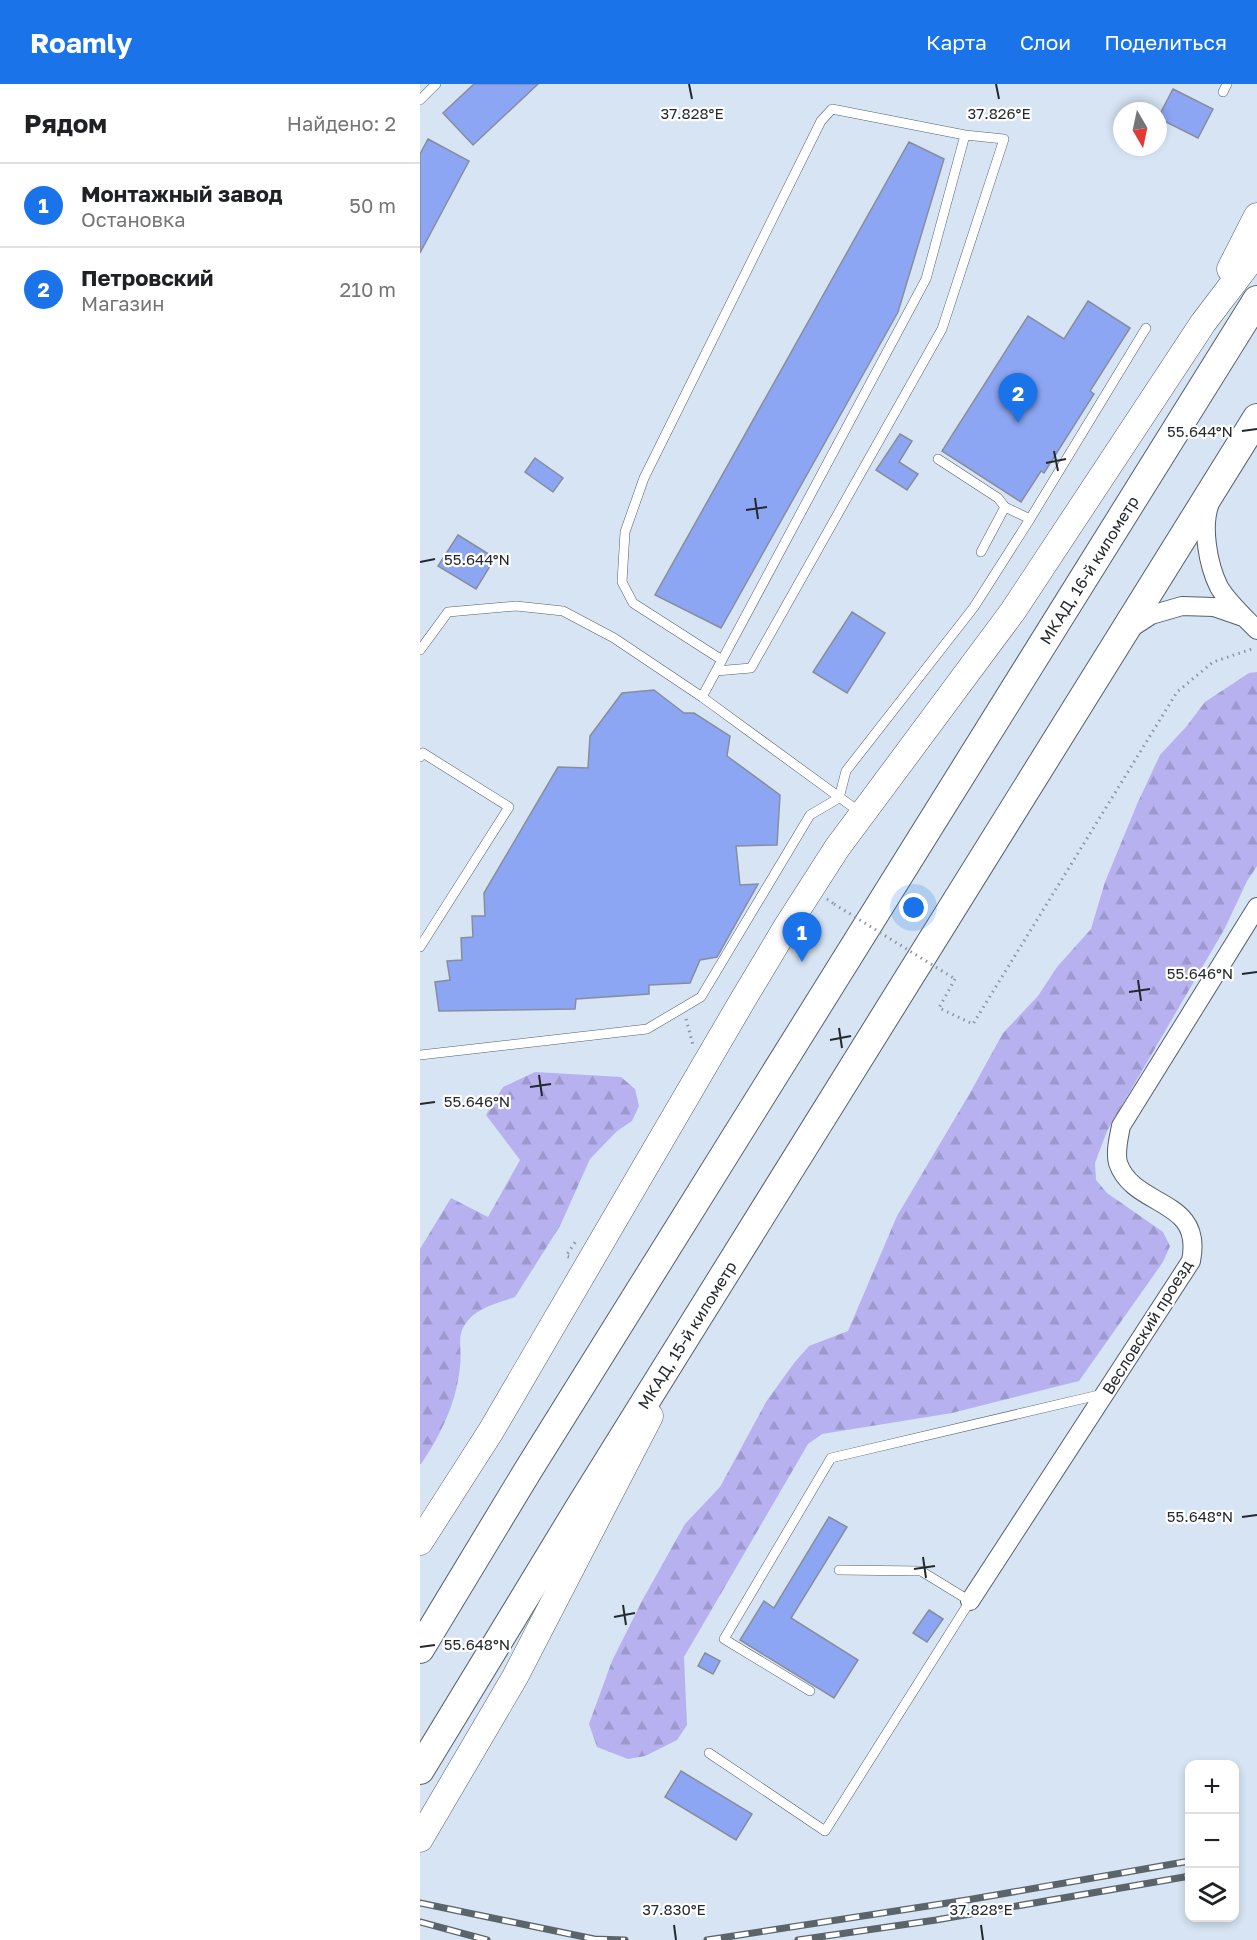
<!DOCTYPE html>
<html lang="ru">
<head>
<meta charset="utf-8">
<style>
	:root { --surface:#fff; --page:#f6f6f6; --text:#202124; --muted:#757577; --line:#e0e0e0; --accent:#1a73e8 }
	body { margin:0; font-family:"Golos Text",sans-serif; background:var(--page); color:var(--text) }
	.controls { position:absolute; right:18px; bottom:18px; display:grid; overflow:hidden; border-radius:12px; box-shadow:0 3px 9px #0003 }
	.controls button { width:54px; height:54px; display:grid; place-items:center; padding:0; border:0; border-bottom:2px solid var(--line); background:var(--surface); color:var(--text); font:30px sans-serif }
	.compass { position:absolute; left:693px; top:18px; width:54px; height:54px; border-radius:50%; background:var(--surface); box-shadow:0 3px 9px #0003; rotate:171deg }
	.you { position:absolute; left:494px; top:824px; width:21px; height:21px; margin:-15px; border:4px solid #fff; border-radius:50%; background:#1a73e8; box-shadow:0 0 0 9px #1a73e833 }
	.badge { display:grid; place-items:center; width:39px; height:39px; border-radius:50%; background:var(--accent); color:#fff; font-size:20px; font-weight:700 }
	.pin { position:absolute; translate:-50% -50px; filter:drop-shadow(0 2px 3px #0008) }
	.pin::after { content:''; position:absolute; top:32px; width:21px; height:18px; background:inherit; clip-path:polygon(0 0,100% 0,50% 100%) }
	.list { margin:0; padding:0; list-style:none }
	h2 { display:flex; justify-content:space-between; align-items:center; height:78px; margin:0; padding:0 24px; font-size:26px }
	h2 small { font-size:20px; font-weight:400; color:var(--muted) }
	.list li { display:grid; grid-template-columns:39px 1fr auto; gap:18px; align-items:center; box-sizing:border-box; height:84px; padding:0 24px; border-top:2px solid var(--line) }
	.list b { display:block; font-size:22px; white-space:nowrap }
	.list p { margin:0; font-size:20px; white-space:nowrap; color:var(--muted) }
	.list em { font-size:20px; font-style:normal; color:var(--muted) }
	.icon { flex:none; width:33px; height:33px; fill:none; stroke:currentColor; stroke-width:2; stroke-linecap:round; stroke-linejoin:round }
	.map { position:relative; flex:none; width:837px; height:1856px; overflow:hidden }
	header { display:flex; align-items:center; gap:36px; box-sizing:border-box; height:84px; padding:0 30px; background:var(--accent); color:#fff }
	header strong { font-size:28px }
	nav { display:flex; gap:33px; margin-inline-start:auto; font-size:21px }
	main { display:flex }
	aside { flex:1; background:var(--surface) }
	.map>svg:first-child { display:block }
</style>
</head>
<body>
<header>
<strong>Roamly</strong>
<nav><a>Карта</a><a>Слои</a><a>Поделиться</a></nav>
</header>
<main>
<aside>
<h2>Рядом<small>Найдено: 2</small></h2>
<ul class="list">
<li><span class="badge">1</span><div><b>Монтажный завод</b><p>Остановка</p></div><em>50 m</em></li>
<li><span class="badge">2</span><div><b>Петровский</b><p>Магазин</p></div><em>210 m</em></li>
</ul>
</aside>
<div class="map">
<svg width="837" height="1856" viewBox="0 0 837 1856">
	<defs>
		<pattern id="forest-firs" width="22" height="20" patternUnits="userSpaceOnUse" patternTransform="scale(1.5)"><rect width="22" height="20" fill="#b7b1f0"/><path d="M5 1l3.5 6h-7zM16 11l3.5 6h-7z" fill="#9d98ce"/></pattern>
	</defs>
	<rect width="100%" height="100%" fill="#d6e4f3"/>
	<!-- forest -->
	<path fill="url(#forest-firs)" d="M837,588V782L827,797L805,844L687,1047L675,1079L676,1096L687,1109L743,1148L750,1162L743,1178L659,1297L532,1329L402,1350L388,1360L264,1573L267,1641L257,1656L225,1672L208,1675L177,1663L169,1640L192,1577L223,1515L265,1440L300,1403L346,1318L374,1279L389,1262L428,1247L477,1132L550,1009L583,949L618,912L637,883L671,845L685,798L718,718L740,671L766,643L785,618L829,589Z
		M115,988L201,993L215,1005L219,1022L212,1037L197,1047L170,1075L140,1142L95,1213C75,1220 52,1224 42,1246C38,1256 42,1271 40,1282C37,1317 21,1351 1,1380H0V1165L31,1114L68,1133L100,1076L66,1031L83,1003Z"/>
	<!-- building -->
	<path fill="#8da6f4" stroke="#878d9d" stroke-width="1.5" d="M54,0H118L53,61L23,29Z
		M753,5L793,25L778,54L738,34Z
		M8,55L49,77L0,169V70Z
		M489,58L524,75L478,228L301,544L235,511Z
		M668,217L710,244L670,307L674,310L624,389L621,387L601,418L522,367L608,232L644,255Z
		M480,350L492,357L479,378L498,390L487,406L456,386Z
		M115,374L143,394L133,408L105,388Z
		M38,451L75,474L56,505L18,482Z
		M432,528L465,549L427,609L393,588Z
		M234,606L264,629H274L310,652L307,672L360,711L357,761L316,762L320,801L338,800L297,873L280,876L270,899L229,901V910L156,915L155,925L19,927L15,898L30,896L27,877L42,876L41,854L53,853L52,832H65L64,809L138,683L168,684L170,652L202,609Z
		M409,1433L427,1443L371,1534L438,1576L414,1614L320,1556L344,1517L354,1524Z
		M509,1526L523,1535L507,1558L493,1549Z
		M285,1569L300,1577L293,1590L278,1582Z
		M261,1687L332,1730L316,1756L245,1713Z"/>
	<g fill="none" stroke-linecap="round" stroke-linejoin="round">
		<defs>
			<path id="service" d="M803,8L807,0
				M0,16L16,0
				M518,375L578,414L585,423
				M561,468L585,423L610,435
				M0,566L28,528L96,522L143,527L194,554L282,613L441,729
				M296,587L331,584L522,245L584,55L545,51
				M282,613L302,576L213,519L202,498L205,448L224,394L401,37L412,25L545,51L506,195L302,576
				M0,673L3,669L89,723L0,863
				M0,971L227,945L281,913L390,731L419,714L426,687L554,523L610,435L726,244
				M390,1607L304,1555L411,1374L683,1310
				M289,1669L405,1747L550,1517L501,1487L419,1486"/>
			<path id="minor" d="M790,419C781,442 788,481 799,503C807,517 825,534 837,546
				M711,544L731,531L762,522L794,523L823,533
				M550,1517L771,1177C784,1113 714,1125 698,1079C695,1067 699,1053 701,1042L837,823"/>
			<path id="secondary" d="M810,185L837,132
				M0,1458L71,1347L321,919L367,842L417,764L593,527L783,239L837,168
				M0,1755L95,1593L230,1332"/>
			<path id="trunk" d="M0,1565L107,1388L837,216
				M0,1686L161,1421L837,334"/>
		</defs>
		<!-- service casing -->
		<use href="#service" stroke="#54606c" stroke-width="10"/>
		<!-- minor casing -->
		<use href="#minor" stroke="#54606c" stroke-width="20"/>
		<!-- secondary casing -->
		<use href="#secondary" stroke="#54606c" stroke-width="27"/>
		<!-- trunk casing -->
		<use href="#trunk" stroke="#54606c" stroke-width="30"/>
		<!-- path -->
		<path stroke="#8b96a1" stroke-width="3" stroke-dasharray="1.5 4.5" stroke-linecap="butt" d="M407,815L414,820
			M535,895L519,924L553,940L757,608L793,578L835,564
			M266,935L273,961
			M149,1173L146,1172L156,1157"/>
		<!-- service -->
		<use href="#service" stroke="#fff" stroke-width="9"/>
		<!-- minor -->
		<use href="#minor" stroke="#fff" stroke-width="18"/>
		<!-- secondary -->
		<use href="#secondary" stroke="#fff" stroke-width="26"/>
		<!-- trunk -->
		<use href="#trunk" stroke="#fff" stroke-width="28"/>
		<defs>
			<path id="rail" d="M0,1819L179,1856
				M0,1838L67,1856
				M173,1855L205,1856
				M287,1856L547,1816L770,1777
				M378,1856L516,1836L770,1792"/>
		</defs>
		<!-- rail casing -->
		<use href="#rail" stroke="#5b636b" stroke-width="7"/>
		<!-- rail -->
		<use href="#rail" stroke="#fff" stroke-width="4.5" stroke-dasharray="14" stroke-linecap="butt"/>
		<!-- path-bridge -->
		<path stroke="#8b96a1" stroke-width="3" stroke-dasharray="1.5 4.5" stroke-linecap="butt" d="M414,820L535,895"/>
	</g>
	<!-- ticks -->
	<path fill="none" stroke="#24292e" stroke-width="2" d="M269,0L272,15M576,0L579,15M822,347L837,345M634,367L638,387M626,379L646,375M335,414L338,435M326,426L347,423M0,478L15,475M822,890L837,888M718,896L721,917M709,908L730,905M419,944L422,964M410,956L431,952M119,991L122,1012M110,1003L131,1000M0,1020L15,1018M822,1433L837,1431M503,1473L506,1494M494,1485L515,1482M203,1521L206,1541M194,1533L215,1529M0,1563L15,1561M254,1841L256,1856M561,1841L563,1856"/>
	<g text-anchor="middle" stroke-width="4.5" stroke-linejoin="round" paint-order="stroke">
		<!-- street labels -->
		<g font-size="16" fill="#24292e" stroke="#fff">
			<text transform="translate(669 486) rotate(-58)" y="6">МКАД, 16-й километр</text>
			<text transform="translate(727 1243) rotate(-58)" y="6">Весловский проезд</text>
			<text transform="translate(267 1251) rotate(-58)" y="6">МКАД, 15-й километр</text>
		</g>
	</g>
	<g font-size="15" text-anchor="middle" fill="#24292e" stroke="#fff" stroke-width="4.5" stroke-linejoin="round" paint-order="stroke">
		<text x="272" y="35">37.828°E</text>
		<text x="579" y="35">37.826°E</text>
		<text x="780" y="353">55.644°N</text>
		<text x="57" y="481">55.644°N</text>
		<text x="780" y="895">55.646°N</text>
		<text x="57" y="1023">55.646°N</text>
		<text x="780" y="1438">55.648°N</text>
		<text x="57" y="1566">55.648°N</text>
		<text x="254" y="1831">37.830°E</text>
		<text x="561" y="1831">37.828°E</text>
	</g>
</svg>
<div class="controls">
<button>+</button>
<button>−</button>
<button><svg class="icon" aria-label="layers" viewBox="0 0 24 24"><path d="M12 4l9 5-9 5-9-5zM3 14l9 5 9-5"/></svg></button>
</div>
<svg class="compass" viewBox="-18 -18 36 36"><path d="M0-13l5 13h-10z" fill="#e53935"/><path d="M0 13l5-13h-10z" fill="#757577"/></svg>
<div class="you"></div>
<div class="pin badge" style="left:382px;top:878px">1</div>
<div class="pin badge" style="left:598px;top:339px">2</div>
</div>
</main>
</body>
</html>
